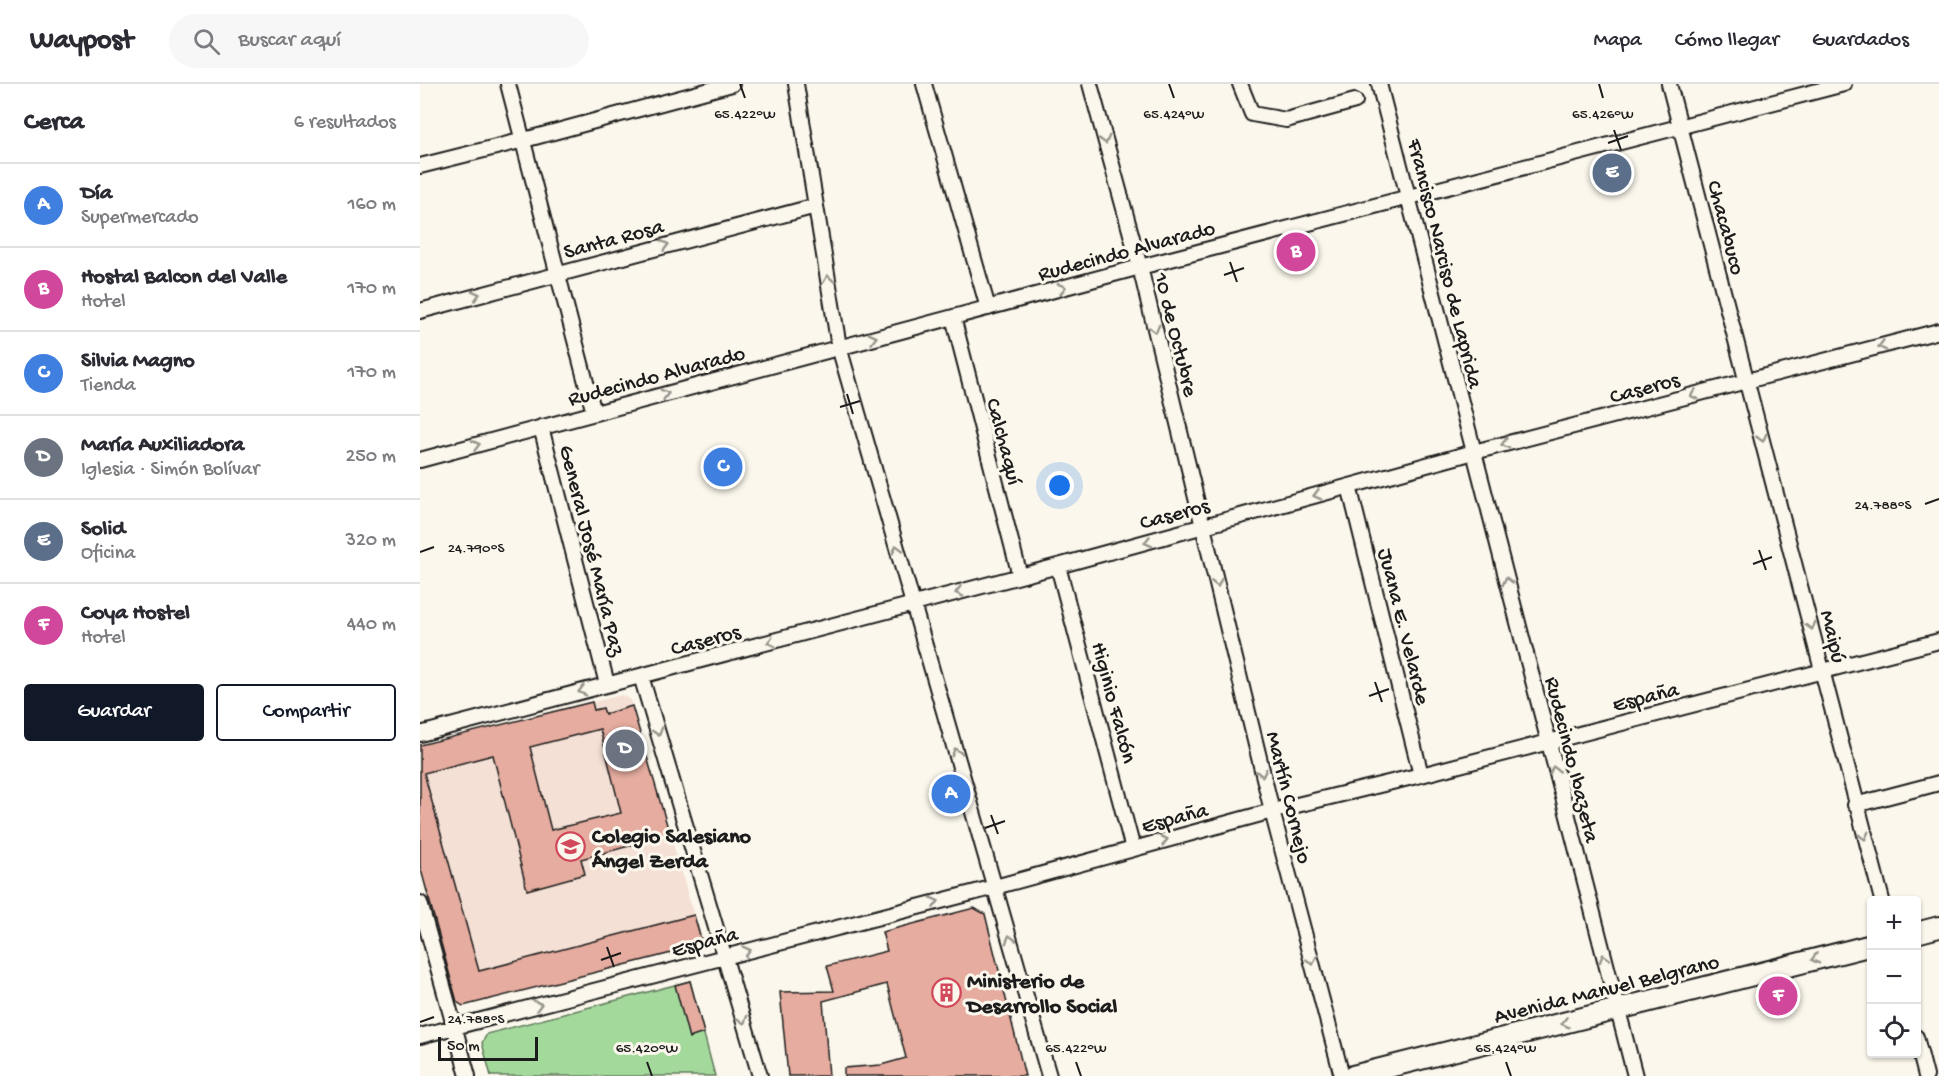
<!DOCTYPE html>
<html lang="es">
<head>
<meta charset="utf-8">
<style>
	:root { --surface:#fff; --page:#f7f7f7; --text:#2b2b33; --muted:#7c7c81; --line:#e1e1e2; --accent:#111827 }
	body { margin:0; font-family:"Gochi Hand",sans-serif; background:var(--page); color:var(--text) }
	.controls { position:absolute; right:18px; bottom:18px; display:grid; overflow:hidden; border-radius:6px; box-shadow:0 2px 4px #0004 }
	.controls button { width:54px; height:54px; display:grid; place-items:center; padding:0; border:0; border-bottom:2px solid var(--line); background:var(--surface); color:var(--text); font:30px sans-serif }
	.scale { position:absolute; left:18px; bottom:15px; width:100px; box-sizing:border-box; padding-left:6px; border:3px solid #1c1c1c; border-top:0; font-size:16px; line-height:21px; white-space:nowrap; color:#1c1c1c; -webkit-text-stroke:4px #fbf7ec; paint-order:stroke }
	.you { position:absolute; left:640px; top:402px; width:21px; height:21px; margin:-15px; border:4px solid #fff; border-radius:50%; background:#1a73e8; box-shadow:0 0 0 9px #1a73e833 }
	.badge { display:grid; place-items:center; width:39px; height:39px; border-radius:50%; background:var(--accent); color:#fff; font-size:20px; font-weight:700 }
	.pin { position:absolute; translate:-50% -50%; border:3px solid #fff; box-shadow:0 2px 6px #0006 }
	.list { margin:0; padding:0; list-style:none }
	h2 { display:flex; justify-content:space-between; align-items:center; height:78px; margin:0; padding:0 24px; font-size:26px }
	h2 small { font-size:20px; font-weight:400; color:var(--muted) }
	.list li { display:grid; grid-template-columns:39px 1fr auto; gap:18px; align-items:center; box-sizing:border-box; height:84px; padding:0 24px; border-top:2px solid var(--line) }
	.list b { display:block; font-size:22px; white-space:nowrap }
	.list p { margin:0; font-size:20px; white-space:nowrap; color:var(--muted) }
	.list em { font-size:20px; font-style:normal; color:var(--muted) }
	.actions { display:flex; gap:12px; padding:18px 24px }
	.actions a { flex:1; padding:14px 0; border:2px solid var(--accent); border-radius:6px; text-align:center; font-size:21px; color:var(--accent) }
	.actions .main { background:var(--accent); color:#fff }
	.icon { flex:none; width:33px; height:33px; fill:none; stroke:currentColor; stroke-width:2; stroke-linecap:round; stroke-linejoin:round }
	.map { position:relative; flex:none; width:1519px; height:992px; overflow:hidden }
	header { display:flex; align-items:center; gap:36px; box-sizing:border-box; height:84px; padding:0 30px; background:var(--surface); border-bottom:2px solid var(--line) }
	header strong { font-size:28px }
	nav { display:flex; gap:33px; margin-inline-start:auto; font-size:21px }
	.search { width:420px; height:54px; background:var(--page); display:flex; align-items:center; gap:15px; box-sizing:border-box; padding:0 21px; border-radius:33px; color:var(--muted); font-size:22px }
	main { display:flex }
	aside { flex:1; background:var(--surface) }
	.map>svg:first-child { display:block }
</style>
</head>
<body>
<header>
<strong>Waypost</strong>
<div class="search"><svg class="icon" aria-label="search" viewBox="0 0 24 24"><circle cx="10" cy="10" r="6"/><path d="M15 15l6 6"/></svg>Buscar aquí</div>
<nav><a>Mapa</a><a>Cómo llegar</a><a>Guardados</a></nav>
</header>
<main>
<aside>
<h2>Cerca<small>6 resultados</small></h2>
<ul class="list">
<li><span class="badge" style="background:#3f7fe0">A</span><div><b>Día</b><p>Supermercado</p></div><em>160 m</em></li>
<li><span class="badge" style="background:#d1479c">B</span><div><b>Hostal Balcon del Valle</b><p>Hotel</p></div><em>170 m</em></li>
<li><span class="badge" style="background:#3f7fe0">C</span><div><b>Silvia Magno</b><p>Tienda</p></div><em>170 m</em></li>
<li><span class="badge" style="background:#6b7280">D</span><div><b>María Auxiliadora</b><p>Iglesia · Simón Bolívar</p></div><em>250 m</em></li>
<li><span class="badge" style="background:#5c6f8a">E</span><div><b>Solid</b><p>Oficina</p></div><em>320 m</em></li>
<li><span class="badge" style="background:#d1479c">F</span><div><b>Coya Hostel</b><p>Hotel</p></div><em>440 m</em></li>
</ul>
<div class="actions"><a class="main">Guardar</a><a>Compartir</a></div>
</aside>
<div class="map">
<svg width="1519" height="992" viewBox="0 0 1519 992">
	<rect width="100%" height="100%" fill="#fbf7ec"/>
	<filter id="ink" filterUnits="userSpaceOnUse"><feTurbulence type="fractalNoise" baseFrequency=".0167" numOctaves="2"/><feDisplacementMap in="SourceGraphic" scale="12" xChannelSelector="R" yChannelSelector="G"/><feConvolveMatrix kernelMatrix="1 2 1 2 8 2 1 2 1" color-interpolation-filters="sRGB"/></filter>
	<g filter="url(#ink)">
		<!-- built -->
		<path fill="#f4e0d5" d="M201,611L210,615L281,855L275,863L43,922L37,918L0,782V661Z"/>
		<!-- green -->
		<path fill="#a4d99c" stroke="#607a5c" stroke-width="1.5" d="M270,897L295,992H71L62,959L67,950Z"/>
		<!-- building -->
		<path fill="#e5ac9f" stroke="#1c1c1c" stroke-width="1.5" fill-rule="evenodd" d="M1200,83L1205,99L1187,104L1182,88Z
			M172,618L174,626L183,624L185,630L212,622L250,751L161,775L165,790L107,806L73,671L4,689L59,887L274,831L281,855L275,863L43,922L37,918L0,782V661ZM180,645L201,729L131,746L110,663Z
			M554,824L565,830L605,992H424V984L461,981L486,974L467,900L403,917L409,992H368L360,908L414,907L407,882L467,867L462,848Z
			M270,897L284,949L269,954L255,901Z"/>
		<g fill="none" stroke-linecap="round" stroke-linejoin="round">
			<defs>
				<path id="street" d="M88,0L174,329
					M376,0L419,263L629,992
					M504,0L568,224
					M670,0L720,183L852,727L922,992
					M820,0L832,30L866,36L935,17
					M959,0L1215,992
					M1249,0L1462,816
					M0,82L104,56L312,0
					M0,227L396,122
					M533,233L600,492
					M121,343L187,600
					M0,376L720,183L1424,0
					M929,402L1001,691
					M638,482L713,765
					M221,592L340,992
					M0,650L638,482L1054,368L1519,247
					M1435,721L1519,699
					M0,819L48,992
					M0,952L575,803L852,727L1001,691L1519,557
					M1496,953L1506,992"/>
				<path id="secondary" d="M1496,849L1519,843
					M933,992L1452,861"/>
			</defs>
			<!-- street casing -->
			<use href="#street" stroke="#1c1c1c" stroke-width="18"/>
			<!-- secondary casing -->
			<use href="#secondary" stroke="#1c1c1c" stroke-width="24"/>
			<!-- street -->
			<use href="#street" stroke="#fbf7ec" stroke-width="14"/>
			<!-- secondary -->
			<use href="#secondary" stroke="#fbf7ec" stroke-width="20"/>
		</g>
		<!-- one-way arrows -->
		<defs><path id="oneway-chevron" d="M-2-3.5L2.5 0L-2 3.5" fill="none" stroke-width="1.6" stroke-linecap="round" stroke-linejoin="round" transform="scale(1.5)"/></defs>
		<g stroke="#97948e">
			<use href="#oneway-chevron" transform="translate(685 56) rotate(75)"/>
			<use href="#oneway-chevron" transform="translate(245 161) rotate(-15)"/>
			<use href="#oneway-chevron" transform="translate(408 195) rotate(-99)"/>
			<use href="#oneway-chevron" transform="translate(642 204) rotate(-15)"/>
			<use href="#oneway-chevron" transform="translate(56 211) rotate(-15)"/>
			<use href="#oneway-chevron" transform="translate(735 245) rotate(76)"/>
			<use href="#oneway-chevron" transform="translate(453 254) rotate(-15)"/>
			<use href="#oneway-chevron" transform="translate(1462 262) rotate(165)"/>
			<use href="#oneway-chevron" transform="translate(245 310) rotate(-15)"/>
			<use href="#oneway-chevron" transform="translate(1274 311) rotate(165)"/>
			<use href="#oneway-chevron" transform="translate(1342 354) rotate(75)"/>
			<use href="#oneway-chevron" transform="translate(1085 360) rotate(165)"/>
			<use href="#oneway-chevron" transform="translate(56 361) rotate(-15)"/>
			<use href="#oneway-chevron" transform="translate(897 411) rotate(165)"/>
			<use href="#oneway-chevron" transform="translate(728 458) rotate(165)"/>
			<use href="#oneway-chevron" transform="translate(477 465) rotate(-106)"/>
			<use href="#oneway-chevron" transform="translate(1087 497) rotate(-104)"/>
			<use href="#oneway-chevron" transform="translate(797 499) rotate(77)"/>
			<use href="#oneway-chevron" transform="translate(539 508) rotate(165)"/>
			<use href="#oneway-chevron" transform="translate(1391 542) rotate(75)"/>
			<use href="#oneway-chevron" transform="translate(351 558) rotate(165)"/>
			<use href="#oneway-chevron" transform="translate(162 607) rotate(165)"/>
			<use href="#oneway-chevron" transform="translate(238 648) rotate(73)"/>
			<use href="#oneway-chevron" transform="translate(536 668) rotate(-106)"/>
			<use href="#oneway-chevron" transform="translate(1134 686) rotate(-105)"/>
			<use href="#oneway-chevron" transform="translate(842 689) rotate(77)"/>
			<use href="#oneway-chevron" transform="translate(1444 752) rotate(75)"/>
			<use href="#oneway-chevron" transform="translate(744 756) rotate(-15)"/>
			<use href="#oneway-chevron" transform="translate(515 818) rotate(-14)"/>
			<use href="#oneway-chevron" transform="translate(590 855) rotate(-106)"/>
			<use href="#oneway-chevron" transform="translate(327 867) rotate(-14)"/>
			<use href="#oneway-chevron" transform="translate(1184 874) rotate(-105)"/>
			<use href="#oneway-chevron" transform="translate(1395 875) rotate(166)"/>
			<use href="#oneway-chevron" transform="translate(892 877) rotate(75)"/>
			<use href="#oneway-chevron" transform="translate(118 921) rotate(-15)"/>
			<use href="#oneway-chevron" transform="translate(323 936) rotate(74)"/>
			<use href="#oneway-chevron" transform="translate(1145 939) rotate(166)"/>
		</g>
	</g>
	<!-- ticks -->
	<path fill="none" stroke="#1c1c1c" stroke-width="2" d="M320,0L325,14M749,0L754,14M1179,0L1183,14M1194,46L1201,66M1188,59L1208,52M810,178L817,198M804,191L824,184M427,310L433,330M420,323L440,317M1505,420L1519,415M1339,466L1346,486M0,468L14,463M1333,480L1352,473M955,598L962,618M949,612L969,605M571,731L578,750M565,744L585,737M187,863L194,883M181,876L201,869M0,938L14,933M227,978L232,992M656,978L661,992M1086,978L1091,992"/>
	<!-- icons -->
	<defs>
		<symbol id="school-ring" viewBox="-11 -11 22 22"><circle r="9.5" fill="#fbf7ec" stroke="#d1495b" stroke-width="1.5"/><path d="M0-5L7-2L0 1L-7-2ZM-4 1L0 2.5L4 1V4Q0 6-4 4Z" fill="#d1495b"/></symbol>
		<symbol id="building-ring" viewBox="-11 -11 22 22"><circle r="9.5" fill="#fbf7ec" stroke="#d1495b" stroke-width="1.5"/><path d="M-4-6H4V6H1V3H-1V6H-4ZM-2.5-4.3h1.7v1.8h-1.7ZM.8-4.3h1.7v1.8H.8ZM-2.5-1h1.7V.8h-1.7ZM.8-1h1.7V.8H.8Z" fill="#d1495b"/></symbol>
	</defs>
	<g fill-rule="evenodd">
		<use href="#school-ring" x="134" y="746" width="33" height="33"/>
		<use href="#building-ring" x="510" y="892" width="33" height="33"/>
	</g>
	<g text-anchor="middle" stroke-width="6" stroke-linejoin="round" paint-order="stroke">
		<!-- street labels -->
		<g font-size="22" fill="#1c1c1c" stroke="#fbf7ec">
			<text transform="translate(1308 143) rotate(75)" y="8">Chacabuco</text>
			<text transform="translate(193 153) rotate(-15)" y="8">Santa Rosa</text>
			<text transform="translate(706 165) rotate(-15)" y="8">Rudecindo Alvarado</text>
			<text transform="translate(1027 179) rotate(76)" y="8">Francisco Narciso de Laprida</text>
			<text transform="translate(758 250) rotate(76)" y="8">10 de Octubre</text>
			<text transform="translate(236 290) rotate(-15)" y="8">Rudecindo Alvarado</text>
			<text transform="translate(1224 302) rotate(-15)" y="8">Caseros</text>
			<text transform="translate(586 357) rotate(75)" y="8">Calchaquí</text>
			<text transform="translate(754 428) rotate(-15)" y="8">Caseros</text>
			<text transform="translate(174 466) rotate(76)" y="8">General José María Paz</text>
			<text transform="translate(986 542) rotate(76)" y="8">Juana E. Velarde</text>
			<text transform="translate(1415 552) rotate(76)" y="8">Maipú</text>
			<text transform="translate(285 554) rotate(-15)" y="8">Caseros</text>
			<text transform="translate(1225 611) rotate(-14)" y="8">España</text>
			<text transform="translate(696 618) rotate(75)" y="8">Higinio Falcón</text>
			<text transform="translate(1154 675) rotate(76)" y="8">Rudecindo Ibazeta</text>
			<text transform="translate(871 713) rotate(76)" y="8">Martín Cornejo</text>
			<text transform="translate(754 732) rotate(-15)" y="8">España</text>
			<text transform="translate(284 856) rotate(-15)" y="8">España</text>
			<text transform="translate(1186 903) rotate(-14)" y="8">Avenida Manuel Belgrano</text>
		</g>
		<!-- poi labels -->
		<g font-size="22" font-weight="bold" fill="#1c1c1c" stroke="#fbf7ec" text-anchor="start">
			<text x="172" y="758">Colegio Salesiano<tspan x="172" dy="25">Ángel Zerda</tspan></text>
			<text x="547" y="903">Ministerio de<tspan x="547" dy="25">Desarrollo Social</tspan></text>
		</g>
	</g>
	<g font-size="15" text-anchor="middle" fill="#1c1c1c" stroke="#fbf7ec" stroke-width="6" stroke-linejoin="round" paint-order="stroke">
		<text x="325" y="34">65.422°W</text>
		<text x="754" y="34">65.424°W</text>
		<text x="1183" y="34">65.426°W</text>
		<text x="1463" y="425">24.788°S</text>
		<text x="56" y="468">24.790°S</text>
		<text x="56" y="939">24.788°S</text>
		<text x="227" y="968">65.420°W</text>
		<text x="656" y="968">65.422°W</text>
		<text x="1086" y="968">65.424°W</text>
	</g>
</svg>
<div class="controls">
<button>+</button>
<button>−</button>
<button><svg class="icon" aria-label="locate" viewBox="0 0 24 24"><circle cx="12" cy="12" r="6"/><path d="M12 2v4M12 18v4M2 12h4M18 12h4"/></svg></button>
</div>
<div class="scale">50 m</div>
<div class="you"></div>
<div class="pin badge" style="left:531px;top:710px;background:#3f7fe0">A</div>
<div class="pin badge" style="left:876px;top:168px;background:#d1479c">B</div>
<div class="pin badge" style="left:303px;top:383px;background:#3f7fe0">C</div>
<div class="pin badge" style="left:205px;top:665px;background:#6b7280">D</div>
<div class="pin badge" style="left:1192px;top:89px;background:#5c6f8a">E</div>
<div class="pin badge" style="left:1358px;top:912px;background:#d1479c">F</div>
</div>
</main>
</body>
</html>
